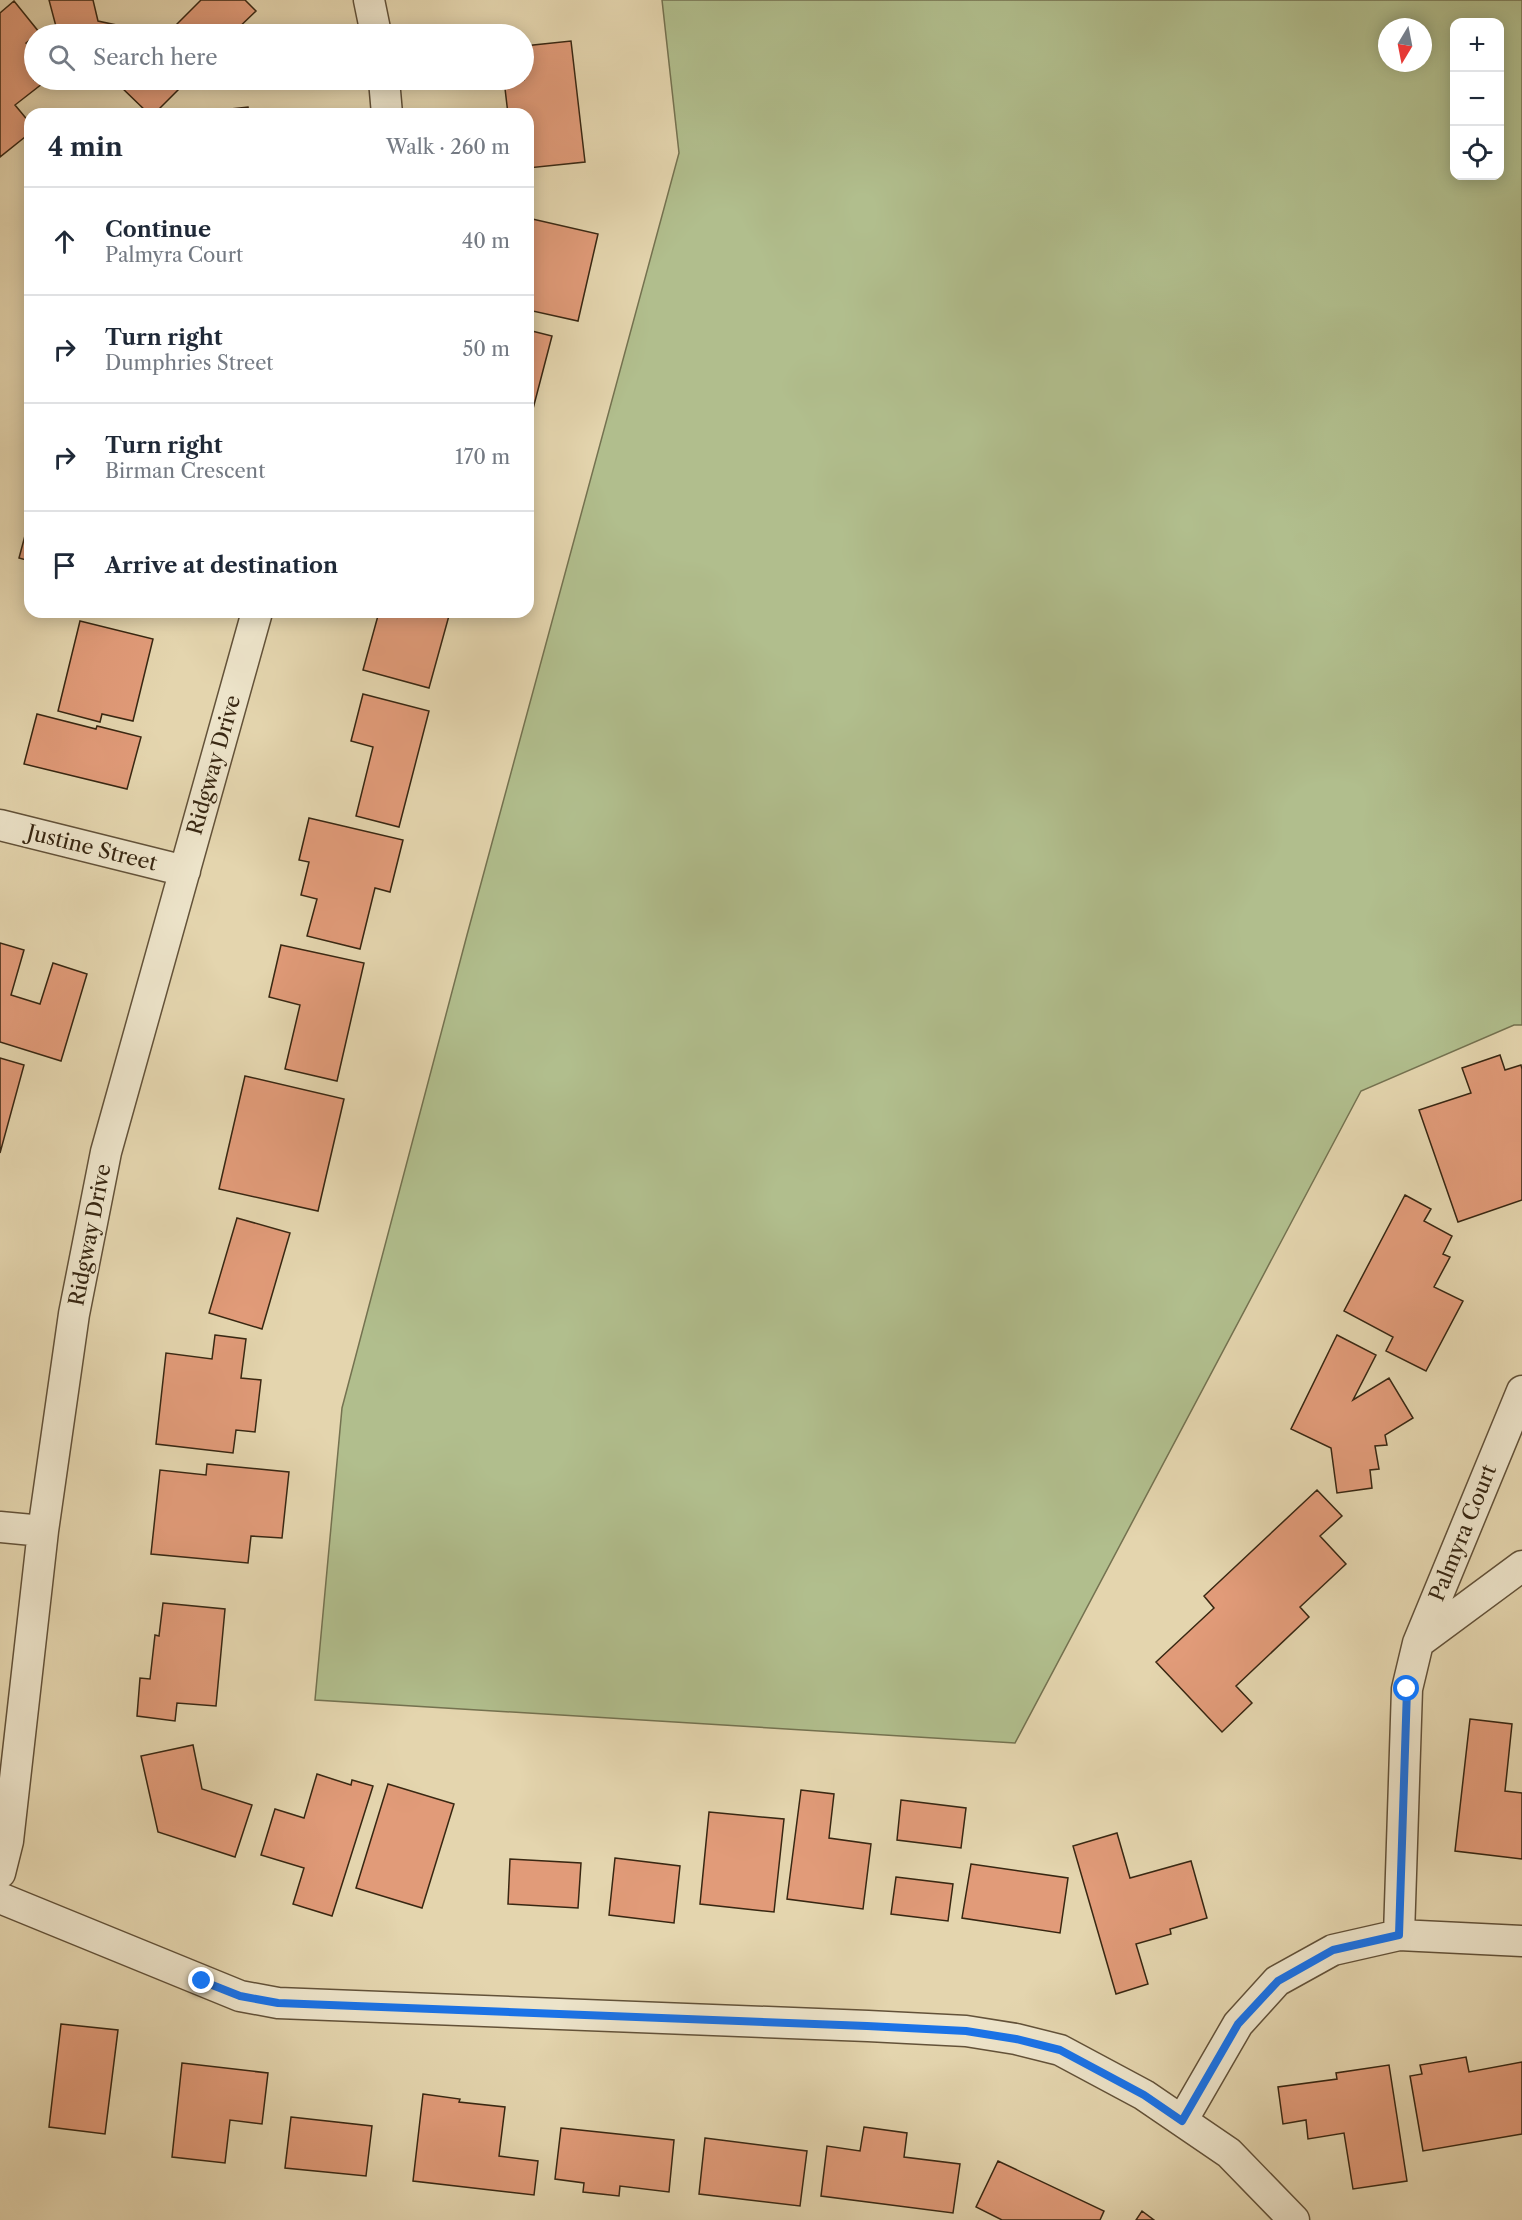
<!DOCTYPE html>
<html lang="en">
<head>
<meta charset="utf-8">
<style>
	:root { --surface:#fff; --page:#f6f6f7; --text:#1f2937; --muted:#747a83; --line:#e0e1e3 }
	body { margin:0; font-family:"Libre Caslon Text",serif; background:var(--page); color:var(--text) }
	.controls { position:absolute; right:18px; top:18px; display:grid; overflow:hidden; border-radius:12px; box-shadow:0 3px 15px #0003 }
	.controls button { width:54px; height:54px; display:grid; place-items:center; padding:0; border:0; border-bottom:2px solid var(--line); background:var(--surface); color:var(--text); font:30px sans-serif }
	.compass { position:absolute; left:1378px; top:18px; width:54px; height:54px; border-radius:50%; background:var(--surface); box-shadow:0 3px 15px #0003; rotate:190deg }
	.stop { position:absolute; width:18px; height:18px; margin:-14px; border:4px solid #1a73e8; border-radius:50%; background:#fff }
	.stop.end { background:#1a73e8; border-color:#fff; box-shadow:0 2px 6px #0008 }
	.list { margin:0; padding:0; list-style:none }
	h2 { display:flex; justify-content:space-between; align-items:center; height:78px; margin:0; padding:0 24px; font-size:26px }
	h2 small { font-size:20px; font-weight:400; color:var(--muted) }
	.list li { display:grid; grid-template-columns:39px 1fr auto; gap:18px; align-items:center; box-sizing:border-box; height:108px; padding:0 24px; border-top:2px solid var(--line) }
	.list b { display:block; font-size:22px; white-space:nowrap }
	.list p { margin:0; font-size:20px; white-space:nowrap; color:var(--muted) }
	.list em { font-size:20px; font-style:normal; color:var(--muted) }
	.icon { flex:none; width:33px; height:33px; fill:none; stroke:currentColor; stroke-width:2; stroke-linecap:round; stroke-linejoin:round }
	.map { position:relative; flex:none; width:1522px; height:2220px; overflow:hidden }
	.search { position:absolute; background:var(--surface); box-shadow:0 3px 15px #0003; left:24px; top:24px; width:510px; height:66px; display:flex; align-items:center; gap:15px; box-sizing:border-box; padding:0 21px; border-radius:33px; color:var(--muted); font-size:22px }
	.panel { position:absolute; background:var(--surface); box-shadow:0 3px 15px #0003; left:24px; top:108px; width:510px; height:510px; border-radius:18px }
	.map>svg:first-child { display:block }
</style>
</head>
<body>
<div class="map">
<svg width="1522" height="2220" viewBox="0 0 1522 2220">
	<rect width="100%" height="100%" fill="#e4d5ae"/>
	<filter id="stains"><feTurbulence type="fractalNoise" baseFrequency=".00333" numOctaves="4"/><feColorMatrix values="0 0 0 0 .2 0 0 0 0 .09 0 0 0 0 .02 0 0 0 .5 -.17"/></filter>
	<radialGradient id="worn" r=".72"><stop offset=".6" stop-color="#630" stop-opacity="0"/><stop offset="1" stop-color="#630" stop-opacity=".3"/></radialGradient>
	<!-- green -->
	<path fill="#b1be8d" stroke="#747250" stroke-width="1.5" fill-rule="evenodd" d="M662,0H1522V1025H1514L1361,1091L1015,1743L315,1700L342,1408L467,935L679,153ZM1454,22H1500V176H1454ZM1387,27H1423V63H1387Z"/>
	<!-- building -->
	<path fill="#e19b79" stroke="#382712" stroke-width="1.5" d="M49,0H93L98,21L159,34H58Z
		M201,0H245L256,11L232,34H167Z
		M14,1L39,32L26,43L34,53V80H47L15,105L30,123V133L0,157V13Z
		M571,41L585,162L528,168V114H508L504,80H524V46Z
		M126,80H188L154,114H149L120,86Z
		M248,107L249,114H203V112Z
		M528,218L598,234L578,321L528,310Z
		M528,330L552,336L528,428Z
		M30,517V561L19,558Z
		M379,612H450L429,688L363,670Z
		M80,621L153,639L133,721L102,714L100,722L58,711Z
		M363,694L429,711L399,827L356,816L373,747L351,741Z
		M37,714L96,729L97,726L141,737L127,789L24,764Z
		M309,818L403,840L390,892L375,888L360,949L307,936L317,899L301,895L309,862L299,860Z
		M0,943L24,950L11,995L40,1004L53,963L87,974L61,1061L0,1042Z
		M281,945L364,963L337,1081L285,1069L300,1005L269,997Z
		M1500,1055L1505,1070L1521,1065L1522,1069V1200L1458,1222L1419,1110L1471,1093L1462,1068Z
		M0,1058L24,1065L0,1153Z
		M245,1076L344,1099L318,1211L219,1189Z
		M1405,1195L1431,1209L1424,1221L1452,1236L1443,1254L1450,1257L1434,1287L1463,1301L1426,1371L1386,1351L1393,1337L1344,1311Z
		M237,1218L290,1233L262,1329L209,1313Z
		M215,1335L246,1339L241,1378L261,1380L255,1432L236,1430L233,1453L156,1444L166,1353L212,1359Z
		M1337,1335L1376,1355L1353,1400L1389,1378L1413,1418L1385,1435L1387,1445L1375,1446L1379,1469L1370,1470L1372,1488L1337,1493L1331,1448L1291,1429Z
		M207,1464L289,1472L282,1538L251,1536L248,1563L151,1554L160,1470L206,1475Z
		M1317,1490L1342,1516L1320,1536L1346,1564L1300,1607L1309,1617L1236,1686L1252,1703L1222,1732L1156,1662L1214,1608L1204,1596Z
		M163,1603L225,1609L216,1706L177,1703L175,1721L137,1716L140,1678L150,1679L155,1635L159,1636Z
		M1470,1719L1512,1724L1505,1791L1522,1793V1859L1455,1851Z
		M193,1745L202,1789L252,1805L235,1857L158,1832L141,1756Z
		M317,1774L351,1785L352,1780L373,1786L332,1916L293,1904L304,1868L261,1855L275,1809L304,1818Z
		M388,1784L454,1804L422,1908L356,1888Z
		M801,1790L834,1794L829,1838L871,1844L863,1909L787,1899Z
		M901,1800L966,1808L961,1848L897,1840Z
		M709,1812L784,1819L774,1912L700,1904Z
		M1117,1833L1130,1878L1191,1861L1207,1918L1170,1929L1171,1934L1136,1944L1148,1984L1116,1994L1073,1846Z
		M615,1858L680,1866L674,1923L609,1915Z
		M510,1859L581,1863L578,1908L508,1904Z
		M971,1864L1068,1878L1060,1933L962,1918Z
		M896,1877L953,1884L948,1921L891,1914Z
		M61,2024L118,2030L105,2134L49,2127Z
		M1466,2057L1469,2072L1522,2062V2134L1423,2151L1410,2076L1422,2074L1420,2065Z
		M182,2063L268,2073L262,2124L230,2120L225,2163L172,2157Z
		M1389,2065L1407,2181L1353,2189L1344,2133L1308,2139L1306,2120L1283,2124L1278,2087L1337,2079L1336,2073Z
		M423,2094L460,2099L459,2102L505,2107L499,2156L538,2161L534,2195L413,2181Z
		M291,2117L372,2126L366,2176L285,2168Z
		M864,2127L907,2133L904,2157L960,2164L953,2213L821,2196L827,2146L860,2151Z
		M561,2128L674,2140L669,2192L620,2186L619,2196L583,2192L584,2183L555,2179Z
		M705,2138L807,2151L800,2206L699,2194Z
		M998,2161L1104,2211L1100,2220H1002L976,2207Z
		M1142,2211L1154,2220H1136Z"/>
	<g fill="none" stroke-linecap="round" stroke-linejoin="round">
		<defs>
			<path id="minor" d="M369,0L376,34
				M384,80L387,114
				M0,825L185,871
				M0,1527L43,1531
				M1418,1643L1522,1566
				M0,1873L8,1841L43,1531L74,1314L106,1152L257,612
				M0,1898L240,1996L278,2003L868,2026L966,2031L1016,2039L1060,2050L1144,2095L1229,2153L1294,2220
				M1399,1935L1407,1689L1418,1643L1522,1391
				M1182,2121L1238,2024L1277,1981L1333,1950L1399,1935L1522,1941"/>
		</defs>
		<!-- minor casing -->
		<use href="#minor" stroke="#635239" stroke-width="33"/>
		<!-- minor -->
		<use href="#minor" stroke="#ede4ca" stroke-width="30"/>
	</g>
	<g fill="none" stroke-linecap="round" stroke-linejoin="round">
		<!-- route -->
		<path stroke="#1a73e8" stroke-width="8" d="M202,1981L240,1996L278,2003L867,2026L966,2031L1016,2039L1060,2050L1144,2095L1182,2121L1238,2024L1278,1981L1333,1950L1399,1935L1407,1689"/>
	</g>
	<g text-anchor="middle" stroke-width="4.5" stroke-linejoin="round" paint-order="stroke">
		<!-- street labels -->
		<g font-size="21" fill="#382712" stroke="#ede4ca">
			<text transform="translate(214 765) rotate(-74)" y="7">Ridgway Drive</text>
			<text transform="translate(92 848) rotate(14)" y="7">Justine Street</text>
			<text transform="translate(90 1235) rotate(-79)" y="7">Ridgway Drive</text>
			<text transform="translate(1463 1533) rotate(-68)" y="7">Palmyra Court</text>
		</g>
	</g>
	<rect width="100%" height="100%" filter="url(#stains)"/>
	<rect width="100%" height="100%" fill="url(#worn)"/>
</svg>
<div class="controls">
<button>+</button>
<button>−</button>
<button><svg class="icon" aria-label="locate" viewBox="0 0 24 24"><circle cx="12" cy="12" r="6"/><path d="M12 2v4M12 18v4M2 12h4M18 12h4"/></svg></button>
</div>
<svg class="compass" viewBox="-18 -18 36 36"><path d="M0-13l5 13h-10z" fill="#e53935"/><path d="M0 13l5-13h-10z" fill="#747a83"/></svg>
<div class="stop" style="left:1407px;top:1689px"></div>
<div class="stop end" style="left:202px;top:1981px"></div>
<div class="search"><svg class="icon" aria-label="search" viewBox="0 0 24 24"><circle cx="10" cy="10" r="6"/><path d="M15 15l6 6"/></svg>Search here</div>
<section class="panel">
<h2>4 min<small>Walk · 260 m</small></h2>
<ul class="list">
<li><svg class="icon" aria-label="ahead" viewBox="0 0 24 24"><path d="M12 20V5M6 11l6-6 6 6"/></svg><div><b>Continue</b><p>Palmyra Court</p></div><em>40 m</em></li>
<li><svg class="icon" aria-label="right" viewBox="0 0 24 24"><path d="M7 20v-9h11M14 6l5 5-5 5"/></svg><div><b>Turn right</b><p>Dumphries Street</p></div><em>50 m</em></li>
<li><svg class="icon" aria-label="right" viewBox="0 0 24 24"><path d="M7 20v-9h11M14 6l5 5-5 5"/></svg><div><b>Turn right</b><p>Birman Crescent</p></div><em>170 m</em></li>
<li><svg class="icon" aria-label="arrive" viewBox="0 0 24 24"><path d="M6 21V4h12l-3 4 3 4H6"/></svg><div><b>Arrive at destination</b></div></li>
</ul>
</section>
</div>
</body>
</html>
